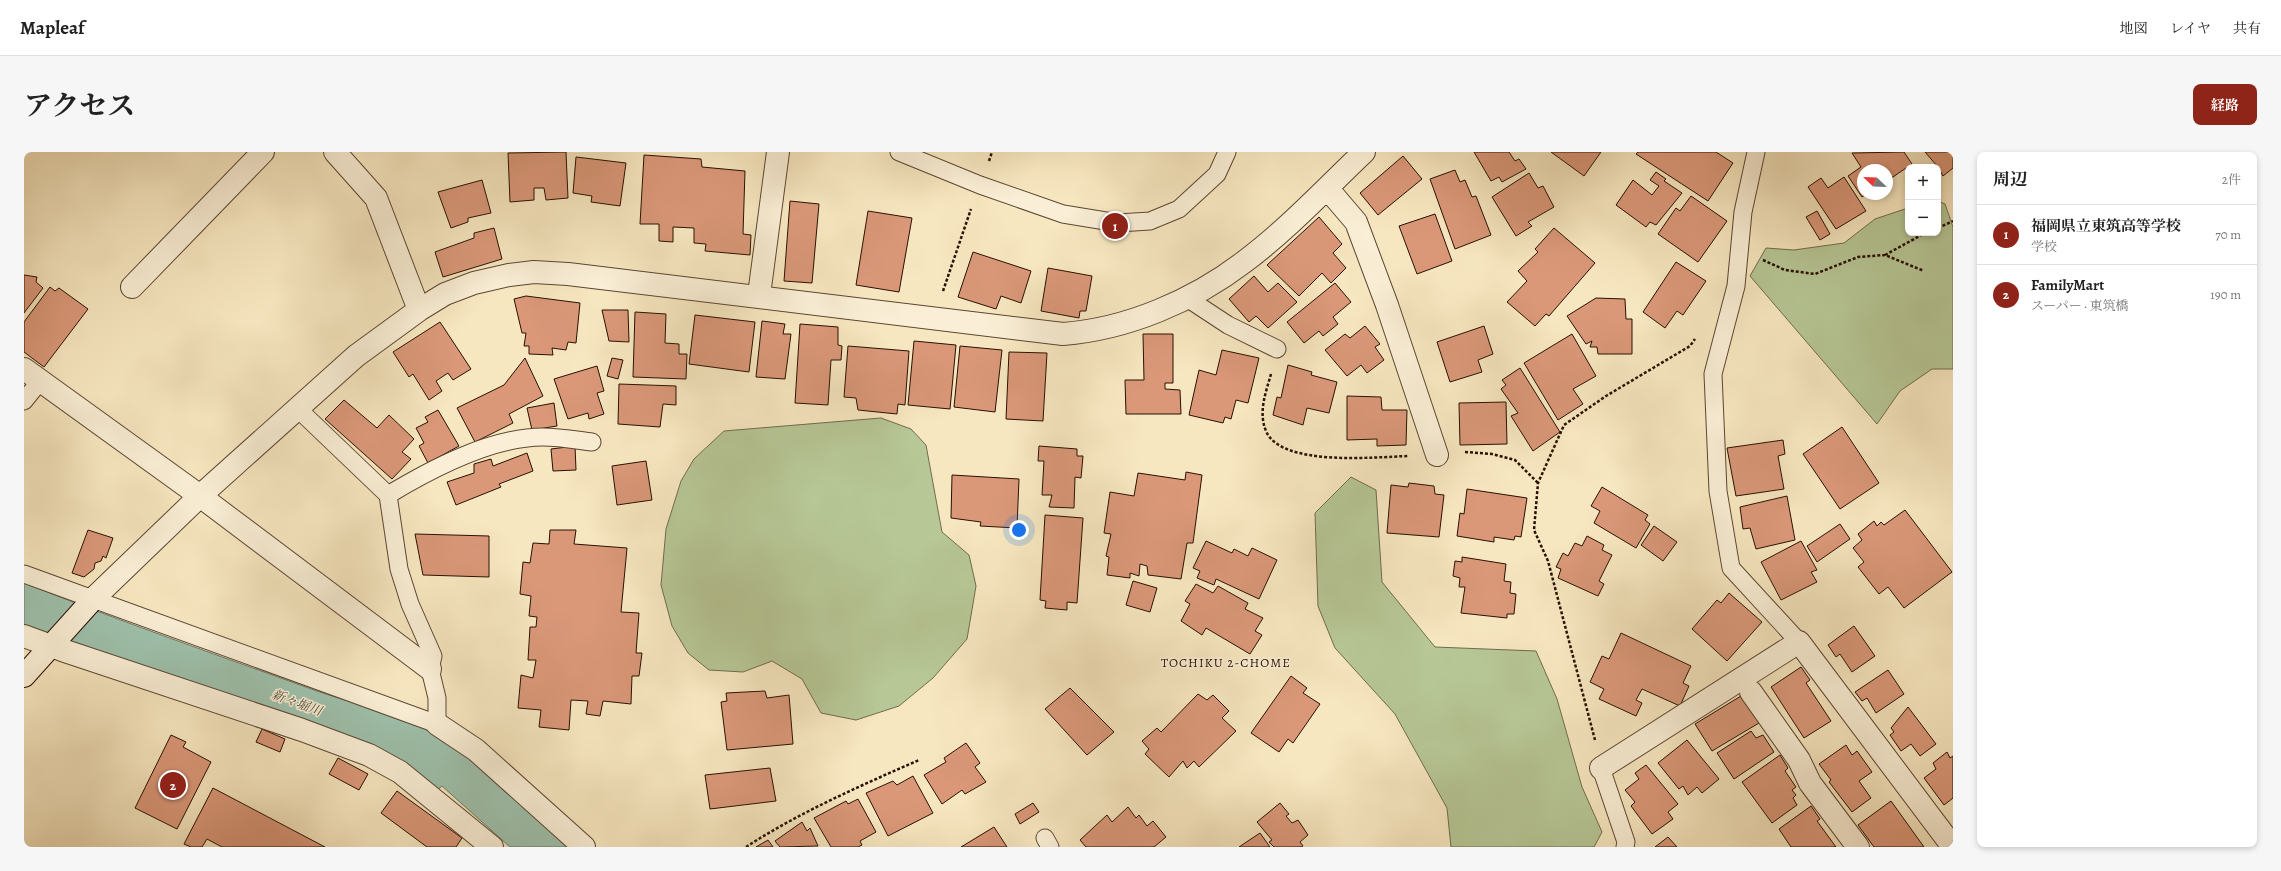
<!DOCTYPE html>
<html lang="ja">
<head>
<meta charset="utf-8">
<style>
	:root { --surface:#fff; --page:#f6f6f6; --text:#222; --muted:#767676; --line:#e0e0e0; --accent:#8f2418 }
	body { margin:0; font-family:Alegreya,"Noto Serif JP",serif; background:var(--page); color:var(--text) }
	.controls { position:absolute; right:12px; top:12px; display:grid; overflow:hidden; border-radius:8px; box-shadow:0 2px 6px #0003 }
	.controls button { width:36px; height:36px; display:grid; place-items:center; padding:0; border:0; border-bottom:1px solid var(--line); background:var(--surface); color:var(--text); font:20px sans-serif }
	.compass { position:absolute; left:1833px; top:12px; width:36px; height:36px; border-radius:50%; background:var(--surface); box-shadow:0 2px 6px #0003; rotate:293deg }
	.you { position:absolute; left:995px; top:378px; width:14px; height:14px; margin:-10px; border:3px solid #fff; border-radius:50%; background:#1a73e8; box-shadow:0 0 0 6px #1a73e833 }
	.badge { display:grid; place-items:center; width:26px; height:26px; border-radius:50%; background:var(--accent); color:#fff; font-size:13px; font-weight:700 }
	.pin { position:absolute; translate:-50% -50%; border:2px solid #fff; box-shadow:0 1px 4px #0006 }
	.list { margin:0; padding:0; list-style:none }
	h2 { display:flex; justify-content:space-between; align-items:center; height:52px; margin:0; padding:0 16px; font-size:17px }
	h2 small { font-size:13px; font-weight:400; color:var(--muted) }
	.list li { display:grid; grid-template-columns:26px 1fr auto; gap:12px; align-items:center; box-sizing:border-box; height:60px; padding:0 16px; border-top:1px solid var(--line) }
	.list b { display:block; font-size:15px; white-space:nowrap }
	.list p { margin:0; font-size:13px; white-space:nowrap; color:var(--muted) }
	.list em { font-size:13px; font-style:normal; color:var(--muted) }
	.map { position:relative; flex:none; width:1929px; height:695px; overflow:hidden; border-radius:8px }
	header { display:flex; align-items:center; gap:24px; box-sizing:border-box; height:56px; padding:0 20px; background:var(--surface); border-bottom:1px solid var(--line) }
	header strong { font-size:19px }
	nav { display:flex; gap:22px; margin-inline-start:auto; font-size:14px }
	.intro { display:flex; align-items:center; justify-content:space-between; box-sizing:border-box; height:96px; padding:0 24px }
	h1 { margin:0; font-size:28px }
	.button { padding:10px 18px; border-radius:8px; background:var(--accent); color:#fff; font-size:14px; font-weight:700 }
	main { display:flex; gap:24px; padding:0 24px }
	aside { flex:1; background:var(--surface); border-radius:8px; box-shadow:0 2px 6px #0003 }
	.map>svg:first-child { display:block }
</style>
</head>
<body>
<header>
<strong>Mapleaf</strong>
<nav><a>地図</a><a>レイヤ</a><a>共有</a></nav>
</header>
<div class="intro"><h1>アクセス</h1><a class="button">経路</a></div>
<main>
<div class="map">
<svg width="1929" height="695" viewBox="0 0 1929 695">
	<rect width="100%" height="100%" fill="#f7e7c0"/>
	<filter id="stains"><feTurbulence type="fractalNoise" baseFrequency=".005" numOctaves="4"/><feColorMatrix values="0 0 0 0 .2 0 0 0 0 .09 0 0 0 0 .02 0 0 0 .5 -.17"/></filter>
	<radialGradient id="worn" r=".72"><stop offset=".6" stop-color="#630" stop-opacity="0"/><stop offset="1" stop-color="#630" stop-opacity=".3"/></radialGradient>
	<!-- green -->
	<path fill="#b7c796" stroke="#706c4c" d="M1914,49L1921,52L1929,75V217H1908L1876,239L1853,272L1726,124L1742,96L1770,98L1820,91L1851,67L1884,56V81H1914Z
		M857,266L887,277L902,293L918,380L945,403L952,434L943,487L909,526L875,554L832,568L797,561L778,527L748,509L719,520L685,518L664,501L648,474L637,433L642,377L657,329L670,307L700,279Z
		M1327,325L1352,338L1358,430L1411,495L1512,499L1533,547L1558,635L1578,680L1570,695H1427L1423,656L1371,562L1311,496L1294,454L1291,361Z"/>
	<!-- water -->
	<path fill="#9ec1ac" stroke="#6f7a68" d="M0,431C96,469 193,503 290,538C325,551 365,557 398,575C454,605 500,653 547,695H486L418,634L413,638L0,475Z"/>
	<!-- building -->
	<path fill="#da9879" stroke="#291001" d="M542,0L544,46L522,48L520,36H510V48L486,50L484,1Z
		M1450,0H1485L1491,9L1495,7L1502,17L1478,30L1475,25L1467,29Z
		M1527,0H1577L1560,24Z
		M1614,0H1692L1709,11L1684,49L1612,2Z
		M1880,0L1888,12L1863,29V18H1839V42H1842L1838,45L1824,24L1837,15L1828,1Z
		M1901,0H1929V16L1919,24L1914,15Z
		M620,3L677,7L678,15L721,19L719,82L727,83L726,103L681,99L682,92L670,91V76L649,75V90L635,89V72H616Z
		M1379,4L1398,27L1354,63L1336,41Z
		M552,5L602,11L596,54L567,50L568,44L549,41Z
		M1431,18L1436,30L1441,28L1448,45L1452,44L1467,83L1431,97L1406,27Z
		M1632,20L1642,27L1640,29L1658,41L1632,73L1626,70L1622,75L1592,53L1609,28L1628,43L1635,34L1626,28Z
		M1505,21L1514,36L1519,34L1530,55L1504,70L1508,74L1492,84L1468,45Z
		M1820,25L1842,59L1812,77L1784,35L1797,26L1804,36Z
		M458,28L467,61L444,66V70L427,76L414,40Z
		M1667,44L1703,69L1674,110L1634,82L1652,56L1656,59Z
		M766,49L795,52L788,131L760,129Z
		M844,59L888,66L875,140L832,133Z
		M1793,59L1806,82L1796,88L1782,65Z
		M1411,62L1428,109L1393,122L1375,74Z
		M1295,65L1318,92L1309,101L1322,116L1307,131L1298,121L1275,144L1243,113Z
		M470,76L478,107L419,125L411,100L450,86V81Z
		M1530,76L1571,111L1525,164L1522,162L1511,174L1483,150L1503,129L1494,119L1514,100L1511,97Z
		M949,100L1007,119L997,151L977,144L972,157L934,145Z
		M1652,110L1682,129L1659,163L1653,159L1641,176L1619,160Z
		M1024,116L1068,124L1062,159H1056L1055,166L1017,159Z
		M0,123L13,125L12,130L19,136L0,161Z
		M1230,124L1244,140L1254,131L1273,150L1244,176L1232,164L1225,170L1205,147Z
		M1311,131L1327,150L1309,165L1314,172L1299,184L1295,179L1280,191L1263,170Z
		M26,135L31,139L35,136L64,157L20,215L0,200V170Z
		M502,144L556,151L552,191L544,190L542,198L528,196L529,203L505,202V194H500L502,181H498L490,147Z
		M1572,146L1601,147L1602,167H1608V202H1574L1573,195H1566L1568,189L1562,192L1543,164Z
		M578,158H604L605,190L585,189Z
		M611,160L642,162L641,191L655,192V202H663L662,227L609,225Z
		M671,163L731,170L725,220L665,212Z
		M738,169L761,172L759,182H767L761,227L732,225Z
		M416,170L447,217L429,228L424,221L412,229L418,239L405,248L389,222L385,225L369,200Z
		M776,172L814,175V193L818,194L817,208H807L804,253L771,251Z
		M1341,174L1356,192L1351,195L1360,208L1343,221L1337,213L1323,224L1301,198L1321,182L1326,186Z
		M1460,174L1469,202L1454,208L1458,220L1426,230L1413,190Z
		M1119,182H1149V231H1141V237L1156,238L1157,262H1102L1101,228H1120Z
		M1548,182L1572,224L1549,237L1559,252L1534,268L1500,211Z
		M890,189L932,193L926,257L884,253Z
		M824,194L885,199L881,253L874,252L873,262L834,258L832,246L820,245Z
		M936,194L978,198L971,260L930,255Z
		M1198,198L1235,206L1224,251L1212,248L1207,267L1201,265L1199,271L1165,263L1175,218L1192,223Z
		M985,200L1023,201L1019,269L982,267Z
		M501,206L519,244L485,262L489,271L451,290L433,256L480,233Z
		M588,206L599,208L594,227L583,224Z
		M1264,213L1288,220L1287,223L1313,230L1305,261L1283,256L1279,273L1249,263L1253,245L1257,246Z
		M573,214L580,239L573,241L580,262L565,267L564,261L544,267L530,227Z
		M1496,216L1536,280L1509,299L1487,264L1494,261L1477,237L1482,233L1478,228Z
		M595,232L652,234V253L639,252L636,275L594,272Z
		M1323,244L1357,245L1358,258H1383L1382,293L1353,294V287L1323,288Z
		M320,248L353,276L365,263L390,287L378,300L387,307L368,327L301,267Z
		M1482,250L1483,292L1436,293L1435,251Z
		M530,251L533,274L508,278L503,256Z
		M414,258L435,294L404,311L395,294L400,291L392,276L404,270L401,265Z
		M1818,275L1855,331L1816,357L1779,302Z
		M1759,288L1761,302L1754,304L1760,337L1712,344L1703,296Z
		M551,294L552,318L529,319L527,297Z
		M1015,294L1053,297V304H1059L1057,326L1051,325L1050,356L1025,355L1028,343H1018L1020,309H1014Z
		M503,301L509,319L475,332L477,335L432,353L423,330L450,321V312L467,307L469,314Z
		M622,309L628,348L593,353L588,314Z
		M1162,320L1178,323L1169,391H1163L1157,427L1124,423L1123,414L1116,412L1115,424L1106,421V426L1083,423L1085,405L1082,404L1087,382L1080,381L1086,340L1110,344L1114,321L1161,328Z
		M928,323L995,327L993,376L956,374L957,370L927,366Z
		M1385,331L1410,334L1411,342L1420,343L1415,385L1363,381L1367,333L1384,335Z
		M1578,335L1624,363L1621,368L1626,372L1612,396L1570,371L1576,359L1567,354Z
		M1443,337L1503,346L1497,385L1491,384L1490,388L1470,385V390L1433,384L1436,361L1440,362Z
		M1763,344L1771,388L1732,397L1726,376L1719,377L1716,355Z
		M1881,358L1928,420L1880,456L1864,435L1855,442L1834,415L1840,410L1829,396L1838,388L1834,382L1850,369L1853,374L1857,370L1860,373Z
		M1021,363L1059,366L1053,451L1043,450V458L1021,456L1022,449L1016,448Z
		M1816,372L1826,387L1793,410L1783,394Z
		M1630,374L1653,390L1639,409L1617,393Z
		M64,378L89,386L82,406L79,404L77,409L71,411L70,417L60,425L48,421Z
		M526,378H552L550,392L603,396L597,460L615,461L612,501H618L615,524H608L607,552L579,549L576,564L562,562L564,549L547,548L545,578L515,575L517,558L494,556L497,523L509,526L512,508H504L506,475H512L513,465L505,464L507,444L496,442L499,410L506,411L509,391L525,392Z
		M391,382L465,384V425L399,423Z
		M1563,384L1580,393L1578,398L1588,403L1575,429L1580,432L1574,444L1534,426L1537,417L1532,415L1539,401L1544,404L1551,391L1558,394Z
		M1182,389L1208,401L1210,397L1224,404L1228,396L1253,408L1235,447L1192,427L1190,433L1173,426L1176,419L1169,416Z
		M1777,389L1793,418L1787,420L1793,430L1757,448L1737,410Z
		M1438,405L1482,412L1480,429L1487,430L1486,441L1492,442L1490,462H1483V466L1437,461L1441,435H1435L1436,426L1429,424L1431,409L1438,410Z
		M1109,429L1133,436L1126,460L1102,453Z
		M1172,432L1189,441L1194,434L1224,451L1221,457L1239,466L1231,479L1238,483L1226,502L1182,476L1178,483L1157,469L1166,452L1161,449Z
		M1705,441L1738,470L1703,509L1668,477L1693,448L1697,451Z
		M1830,474L1851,504L1828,520L1816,502L1812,505L1804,493Z
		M1597,481L1667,514L1659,531L1665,534L1656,554L1618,537L1612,548L1618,551L1612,564L1575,547L1580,537L1566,530L1578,504L1585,507Z
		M1777,515L1786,528L1782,531L1807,569L1780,586L1747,535Z
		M1864,518L1880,542L1852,561L1843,546L1838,549L1831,540Z
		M1267,524L1283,536L1279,541L1296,552L1269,591L1264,587L1255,600L1227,581Z
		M1046,536L1090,580L1063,603L1021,557Z
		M741,539L743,546L765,543L769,592L703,598L697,550L703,549L702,541Z
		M1174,542L1183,548L1189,543L1205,559L1198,566L1212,579L1175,615L1170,609L1163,616L1159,609L1145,625L1121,602L1125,597L1118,589L1133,576L1137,580Z
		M1717,544L1735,571L1688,599L1671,572Z
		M1884,555L1912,592L1896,604L1887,592L1877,599L1866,583L1870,580L1867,576Z
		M238,577L261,587L256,600L232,590Z
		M1727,579L1732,586L1739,583L1750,600L1710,627L1693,601Z
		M147,583L162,590L159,595L187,610L153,677L111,656Z
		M1663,588L1695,627L1678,641L1673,635L1664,643L1659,634L1655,637L1634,611Z
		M942,591L956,611L951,615L962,630L941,642L938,638L918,652L900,623L922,610L920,606Z
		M1822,593L1828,603L1833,599L1848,620L1835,629L1847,646L1828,660L1805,630L1807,628L1795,612Z
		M1923,600L1926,606L1929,604V646L1920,653L1900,626L1912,617L1909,611Z
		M1756,603L1764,616L1761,619L1772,635L1768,638L1772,643L1769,646L1773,653L1748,671L1718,630Z
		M314,606L344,622L335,638L305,622Z
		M1622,613L1654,652L1644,660L1649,667L1628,682L1607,654L1611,650L1601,638L1615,627L1611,621Z
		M746,616L752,649L686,657L681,623Z
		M889,624L909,661L864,684L842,641L869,629L873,633Z
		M189,636L301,695H198L183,687L178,695H167L160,692Z
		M373,639L438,686L432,695H403L357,661Z
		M834,647L852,680L836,689L838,693L834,695H807L790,666L822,649L824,652Z
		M1867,649L1900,695H1850L1834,673Z
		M1009,651L1015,660L996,672L991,662Z
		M1256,651L1265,662L1262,664L1268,671L1274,668L1284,683L1276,690L1279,694L1277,695H1250L1245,690L1248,688L1233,670Z
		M1787,654L1796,667L1793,669L1812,695H1767L1755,677Z
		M1104,655L1112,666L1115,663L1123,674L1129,669L1142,685L1130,695H1062L1056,688L1083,663L1088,670Z
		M778,670L783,679L786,676L794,694L756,695L751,689Z
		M970,675L983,695H937Z
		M1236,681L1246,695H1215Z
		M1644,685L1653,695H1631Z
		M744,688L749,695H732Z"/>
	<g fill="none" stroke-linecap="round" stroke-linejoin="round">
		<defs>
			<path id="lane" d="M875,0L956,33L1039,62L1094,71L1126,69L1155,57L1193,22L1203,0
				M1732,0L1719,60L1712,134L1689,222L1694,339L1707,416L1775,490
				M1163,146L1204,173L1253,197
				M0,249L16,229
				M364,343C407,317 467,285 519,285C535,285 552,288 568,290
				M0,422L413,572V546L406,517L409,504L386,452L375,417L364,343L273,256
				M1577,616L1602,690L1601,695
				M1021,686L1026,695"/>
			<path id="street" d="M311,0L352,46L395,158
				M1303,36L1332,70L1363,153L1413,303
				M108,135L239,0
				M735,143L754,0
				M0,217L176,344L406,517
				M70,446L176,344L332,204L395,158L421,142L450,131L485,123L510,120L544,122L1039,182C1103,177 1169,149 1220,110C1263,78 1301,37 1340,0
				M0,484L38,498L278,578L345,603L376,620L468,695
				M1727,540L1775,608L1786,631L1834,695
				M413,572L452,598L560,695
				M1577,616L1775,490L1929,695"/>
			<path id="secondary" d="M0,524L70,446"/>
		</defs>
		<!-- lane casing -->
		<use href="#lane" stroke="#5c4631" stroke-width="19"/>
		<!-- street casing -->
		<use href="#street" stroke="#5c4631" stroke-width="24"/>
		<!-- secondary casing -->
		<use href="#secondary" stroke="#291001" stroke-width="24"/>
		<!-- path -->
		<path stroke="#291001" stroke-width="2.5" stroke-dasharray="3 2" stroke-linecap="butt" d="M965,9L968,0
			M1914,76L1929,69
			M1861,103L1901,81
			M1739,108L1761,118L1791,122L1834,105L1861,103L1900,119
			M919,139L947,57
			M1247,222C1242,240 1234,260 1242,279C1257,315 1351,305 1384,304
			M1441,300L1468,302L1491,308L1514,331
			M1571,588L1524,409L1510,378L1514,331L1540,273L1582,244L1666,194L1671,187
			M722,695C776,660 836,634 895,608"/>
		<!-- lane -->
		<use href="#lane" stroke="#faefd6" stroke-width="17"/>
		<!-- street -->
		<use href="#street" stroke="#faefd6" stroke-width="22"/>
		<!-- secondary -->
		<use href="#secondary" stroke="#faefd6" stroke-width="22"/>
	</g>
	<g text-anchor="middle" stroke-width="3" stroke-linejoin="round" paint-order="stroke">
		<!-- neighbourhood labels -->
		<g font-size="13" letter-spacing="1" fill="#291001" stroke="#faefd6">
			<text x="1202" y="515">TOCHIKU 2-CHOME</text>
		</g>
		<!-- water labels -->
		<g font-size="13" font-style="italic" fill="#524e3d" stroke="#faefd6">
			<text transform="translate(273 550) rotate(20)" y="5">新々堀川</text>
		</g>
	</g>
	<rect width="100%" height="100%" filter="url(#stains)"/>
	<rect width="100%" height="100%" fill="url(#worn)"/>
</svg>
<div class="controls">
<button>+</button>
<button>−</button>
</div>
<svg class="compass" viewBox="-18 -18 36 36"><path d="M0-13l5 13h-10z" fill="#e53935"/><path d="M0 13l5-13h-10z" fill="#767676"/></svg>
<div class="you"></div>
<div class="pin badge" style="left:1091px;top:74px">1</div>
<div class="pin badge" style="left:149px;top:633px">2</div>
</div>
<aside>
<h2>周辺<small>2件</small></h2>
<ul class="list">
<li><span class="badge">1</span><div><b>福岡県立東筑高等学校</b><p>学校</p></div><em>70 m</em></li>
<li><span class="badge">2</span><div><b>FamilyMart</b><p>スーパー · 東筑橋</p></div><em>190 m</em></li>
</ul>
</aside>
</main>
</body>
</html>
